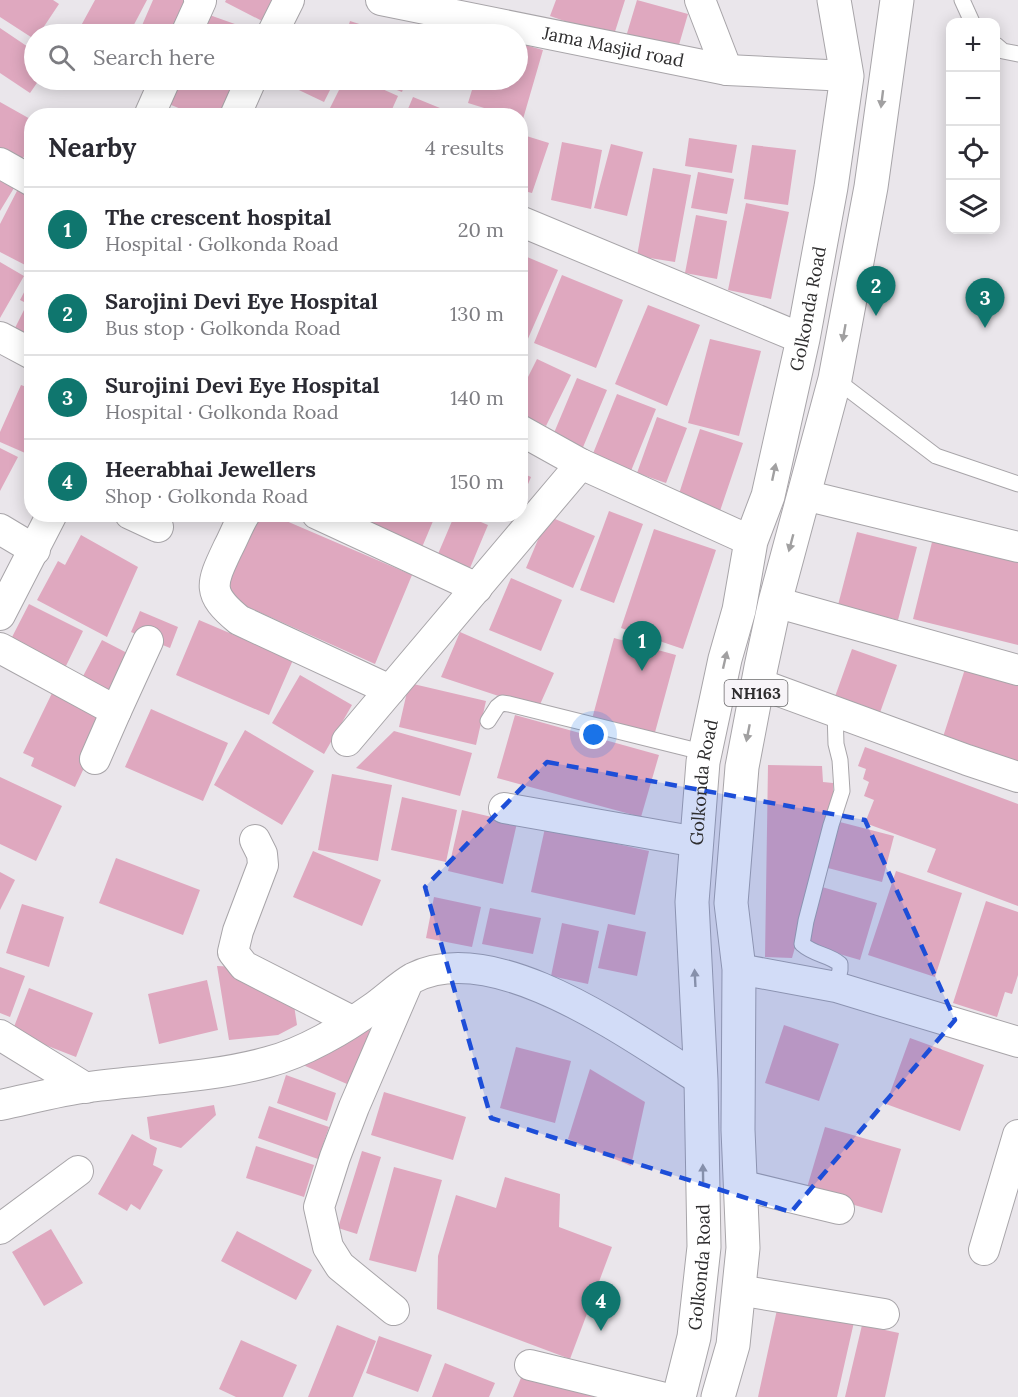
<!DOCTYPE html>
<html lang="en">
<head>
<meta charset="utf-8">
<style>
	:root { --surface:#fff; --page:#f7f7f7; --text:#2b2b33; --muted:#7c7c81; --line:#e1e1e2; --accent:#0f766e }
	body { margin:0; font-family:Lora,serif; background:var(--page); color:var(--text) }
	.controls { position:absolute; right:18px; top:18px; display:grid; overflow:hidden; border-radius:12px; box-shadow:0 3px 15px #0003 }
	.controls button { width:54px; height:54px; display:grid; place-items:center; padding:0; border:0; border-bottom:2px solid var(--line); background:var(--surface); color:var(--text); font:30px sans-serif }
	.you { position:absolute; left:594px; top:735px; width:21px; height:21px; margin:-15px; border:4px solid #fff; border-radius:50%; background:#1a73e8; box-shadow:0 0 0 9px #1a73e833 }
	.badge { display:grid; place-items:center; width:39px; height:39px; border-radius:50%; background:var(--accent); color:#fff; font-size:20px; font-weight:700 }
	.pin { position:absolute; translate:-50% -50px; filter:drop-shadow(0 2px 3px #0008) }
	.pin::after { content:''; position:absolute; top:32px; width:21px; height:18px; background:inherit; clip-path:polygon(0 0,100% 0,50% 100%) }
	.list { margin:0; padding:0; list-style:none }
	h2 { display:flex; justify-content:space-between; align-items:center; height:78px; margin:0; padding:0 24px; font-size:26px }
	h2 small { font-size:20px; font-weight:400; color:var(--muted) }
	.list li { display:grid; grid-template-columns:39px 1fr auto; gap:18px; align-items:center; box-sizing:border-box; height:84px; padding:0 24px; border-top:2px solid var(--line) }
	.list b { display:block; font-size:22px; white-space:nowrap }
	.list p { margin:0; font-size:20px; white-space:nowrap; color:var(--muted) }
	.list em { font-size:20px; font-style:normal; color:var(--muted) }
	.icon { flex:none; width:33px; height:33px; fill:none; stroke:currentColor; stroke-width:2; stroke-linecap:round; stroke-linejoin:round }
	.map { position:relative; flex:none; width:1018px; height:1397px; overflow:hidden }
	.search { position:absolute; background:var(--surface); box-shadow:0 3px 15px #0003; left:24px; top:24px; width:504px; height:66px; display:flex; align-items:center; gap:15px; box-sizing:border-box; padding:0 21px; border-radius:33px; color:var(--muted); font-size:22px }
	.panel { position:absolute; background:var(--surface); box-shadow:0 3px 15px #0003; left:24px; top:108px; width:504px; height:414px; border-radius:24px }
	.map>svg:first-child { display:block }
</style>
</head>
<body>
<div class="map">
<svg width="1018" height="1397" viewBox="0 0 1018 1397">
	<rect width="100%" height="100%" fill="#eae6eb"/>
	<!-- building -->
	<path fill="#dfa8bf" d="M0,0H53L59,4L39,34H34V39L0,17Z
		M95,0H147L129,34H80L77,33Z
		M153,0H188L182,34H150L140,30Z
		M226,0H275L264,22L225,2Z
		M556,0H625L613,38L550,16Z
		M637,0L688,14L676,55L625,40Z
		M201,12L263,34H193Z
		M350,21L387,33V34H346Z
		M0,28L34,51V80H39L30,93L0,73Z
		M518,43L543,50L523,119L520,118V116H510L468,103L475,80H518Z
		M77,80H98L93,88Z
		M168,80H234L219,116H198L159,100Z
		M283,80H335L324,102L282,82Z
		M344,80H362L398,96L389,116H341L329,110Z
		M371,80H406L402,92Z
		M413,97L457,115V116H405Z
		M0,102L32,120V143L20,163L0,151Z
		M520,134L549,143L532,193L520,190Z
		M689,138L737,145L732,173L685,166Z
		M562,142L602,150L591,209L551,200Z
		M611,144L643,152L627,216L594,208Z
		M752,145L796,150L788,205L744,199Z
		M653,168L691,175L675,262L637,256Z
		M698,172L734,179L727,214L691,208Z
		M0,179L14,188L0,211Z
		M18,189L32,196V262L29,267L0,252V224Z
		M746,203L789,212L771,299L728,290Z
		M696,215L727,221L717,279L685,273Z
		M520,254L558,270L520,357Z
		M0,262L24,276L0,318Z
		M562,275L623,300L596,368L534,343Z
		M32,277V306L20,300Z
		M648,305L700,325L667,406L615,384Z
		M25,308L32,311V346L11,336Z
		M710,339L761,351L739,436L688,423Z
		M537,359L571,375L546,426L520,414V393Z
		M577,378L607,390L581,452L551,440Z
		M21,385L32,389V456L0,442V432Z
		M617,394L656,409L631,471L592,456Z
		M657,417L687,428L666,483L637,473Z
		M700,429L743,443L719,514L677,500Z
		M0,448L18,457L0,491Z
		M520,472L531,477L521,501H520Z
		M609,511L643,524L614,603L580,590Z
		M252,514H270L412,575L375,664L221,595Z
		M376,514H436L420,552L369,530Z
		M455,514H462L488,525L470,568L438,554Z
		M548,516L595,536L573,588L526,568Z
		M654,529L716,550L683,649L621,628Z
		M857,532L917,547L898,620L838,605Z
		M81,535L138,567L107,637L37,600L58,561L65,565Z
		M933,538L1018,559V645L913,619Z
		M511,578L562,600L541,651L489,630Z
		M29,604L83,631L65,668L10,641Z
		M140,611L178,627L170,648L131,632Z
		M199,620L293,660L269,715L176,675Z
		M460,632L554,673L538,709L441,677Z
		M614,638L676,655L654,736L592,719Z
		M102,640L131,655L111,695L81,680Z
		M852,649L897,665L877,721L832,705Z
		M965,669L1018,686V766L942,740Z
		M300,675L352,705L324,754L272,723Z
		M409,683L486,701L476,745L399,727Z
		M54,689L109,715L75,787L31,766L34,758L23,753Z
		M151,709L228,743L203,801L125,767Z
		M515,715L659,755L641,817L497,778Z
		M245,730L314,771L282,825L214,785Z
		M394,731L472,753L460,796L356,768Z
		M865,747L1018,804V906L927,872L936,849L865,823L874,800L864,796L869,782L863,779L866,769L858,766Z
		M768,765L822,766L823,782L833,783L834,812L792,958L765,957Z
		M332,774L392,785L378,861L318,850Z
		M0,777L62,806L36,861L0,844Z
		M402,797L457,810L446,862L391,850Z
		M462,810L517,823L503,884L448,871Z
		M836,821L894,836L882,882L824,867Z
		M545,828L649,851L635,915L531,892Z
		M313,851L381,880L362,926L293,897Z
		M116,858L200,890L183,935L99,903Z
		M896,871L962,893L935,977L868,955Z
		M0,872L15,880L0,910Z
		M822,887L877,903L860,960L805,944Z
		M434,897L481,907L472,947L426,938Z
		M986,901L1018,912V975L1012,994L1005,992L997,1017L953,1003Z
		M22,904L64,917L49,967L6,953Z
		M490,908L541,918L533,954L482,944Z
		M562,923L599,931L588,984L551,976Z
		M608,924L646,932L637,976L598,968Z
		M217,966L239,967L294,1005L297,1025L278,1035L229,1040Z
		M0,967L25,976L10,1017L0,1013Z
		M207,980L218,1030L159,1044L148,994Z
		M29,988L93,1013L76,1057L12,1032Z
		M784,1025L839,1044L819,1101L765,1083Z
		M368,1028L372,1034L354,1087L303,1065Z
		M910,1038L984,1065L960,1131L886,1104Z
		M516,1047L571,1061L555,1123L500,1108Z
		M590,1069L645,1102L631,1166L568,1139Z
		M286,1075L336,1093L327,1121L277,1103Z
		M384,1092L466,1117L453,1160L371,1135Z
		M214,1105L216,1115L181,1148L150,1139L147,1117Z
		M269,1106L329,1127L318,1159L258,1138Z
		M825,1127L901,1149L882,1213L806,1191Z
		M132,1134L157,1148L153,1165L163,1170L140,1210L131,1204L127,1211L98,1194Z
		M256,1146L314,1165L304,1197L246,1178Z
		M362,1151L381,1157L357,1234L338,1228Z
		M394,1167L442,1180L416,1272L369,1260Z
		M505,1177L560,1194L559,1227L612,1247L570,1359L437,1309L438,1256L456,1195L496,1208Z
		M51,1229L83,1283L44,1306L12,1252Z
		M237,1231L312,1270L296,1300L221,1261Z
		M778,1305L854,1322L837,1397H758Z
		M337,1325L376,1341L353,1397H308Z
		M862,1325L899,1333L885,1397H845Z
		M379,1336L432,1355L418,1392L366,1373Z
		M241,1340L297,1365L283,1397H236L219,1389Z
		M445,1363L495,1383L489,1397H432Z
		M526,1366L601,1397H513Z"/>
	<g fill="none" stroke-linecap="round" stroke-linejoin="round">
		<defs>
			<path id="lane" d="M962,0L972,22
				M996,45L1003,51L1018,54
				M835,379L936,456L1018,484
				M835,712L836,744L840,760L842,791L831,825L806,921L802,944C814,955 828,954 840,964V970L836,987
				M488,721L497,707L502,703L509,704L706,753"/>
			<g id="street">
				<path id="s1" d="M381,0L727,70L847,76"/>
				<path d="M700,0L727,70"/>
				<path d="M186,34L201,1L199,0"/>
				<path d="M272,34L289,0"/>
				<path d="M149,116L165,80"/>
				<path d="M235,116L251,80"/>
				<path d="M0,163L32,181"/>
				<path d="M520,221L803,339"/>
				<path d="M0,337L32,354"/>
				<path d="M520,430L581,464L751,541"/>
				<path d="M804,495L1018,547"/>
				<path d="M130,514L158,527"/>
				<path d="M245,514C238,525 234,537 228,548C211,584 206,593 239,620L390,690"/>
				<path d="M317,514L477,588"/>
				<path d="M0,529L35,550"/>
				<path d="M775,602L1018,670"/>
				<path d="M0,615L52,514"/>
				<path d="M0,648L116,711L95,759"/>
				<path d="M757,683L967,760L1018,777"/>
				<path d="M116,711L148,641"/>
				<path d="M347,741L581,464"/>
				<path d="M504,808L697,842"/>
				<path d="M255,840L262,854L263,865L238,931L233,952L244,966L352,1021"/>
				<path d="M739,969L836,987L1018,1042"/>
				<path d="M0,1035L86,1088"/>
				<path d="M0,1105C29,1099 59,1091 89,1087C148,1079 210,1078 268,1062C303,1053 344,1029 373,1008C386,999 399,986 413,978C496,936 631,1037 701,1080"/>
				<path d="M740,1185L839,1209"/>
				<path d="M0,1229L78,1171"/>
				<path d="M984,1250L1018,1135"/>
				<path d="M738,1290L884,1314"/>
				<path d="M394,1310L340,1266L328,1247L319,1207L335,1157L354,1107L407,984"/>
				<path d="M530,1365L661,1397"/>
			</g>
			<g id="highway">
				<path id="s2" d="M679,1397L694,1337L704,1247L701,1080L692,902L703,762L725,659L739,610L751,541L768,496L803,339L831,187L847,76L834,0"/>
				<path d="M718,1397L733,1345L743,1248L738,1130L739,969L731,903L742,767L761,667L775,602L835,379L871,187L897,0"/>
			</g>
		</defs>
		<!-- lane casing -->
		<use href="#lane" stroke="#a8a5a9" stroke-width="17"/>
		<!-- street casing -->
		<use href="#street" stroke="#a8a5a9" stroke-width="32"/>
		<!-- highway casing -->
		<use href="#highway" stroke="#a8a5a9" stroke-width="35"/>
		<!-- lane -->
		<use href="#lane" stroke="#fff" stroke-width="15"/>
		<!-- street -->
		<use href="#street" stroke="#fff" stroke-width="30"/>
		<!-- highway -->
		<use href="#highway" stroke="#fff" stroke-width="33"/>
	</g>
	<!-- one-way arrows -->
	<defs><path id="oneway-solid" d="M-6-.8H1V-3.2L6.5 0L1 3.2V.8H-6Z" transform="scale(1.5)"/></defs>
	<g fill="#a1a0a1">
		<use href="#oneway-solid" transform="translate(882 99) rotate(97)"/>
		<use href="#oneway-solid" transform="translate(844 333) rotate(100)"/>
		<use href="#oneway-solid" transform="translate(774 472) rotate(-78)"/>
		<use href="#oneway-solid" transform="translate(791 543) rotate(105)"/>
		<use href="#oneway-solid" transform="translate(725 660) rotate(-77)"/>
		<use href="#oneway-solid" transform="translate(748 733) rotate(101)"/>
		<use href="#oneway-solid" transform="translate(695 978) rotate(-93)"/>
		<use href="#oneway-solid" transform="translate(703 1173) rotate(-91)"/>
	</g>
	<!-- marked area -->
	<path fill="#1d4ed8" fill-opacity="0.2" stroke="#1d4ed8" stroke-width="4.5" stroke-dasharray="12 8" stroke-linejoin="round" d="M547,762L865,820L955,1020L791,1212L491,1118L425,887Z"/>
	<g text-anchor="middle" stroke-width="5" stroke-linejoin="round" paint-order="stroke">
		<!-- shield labels -->
		<rect fill="#f7f4f8" stroke="#6a696b" stroke-width="1.5" x="724.5" y="680" width="63" height="26" rx="4.5"/>
		<g font-size="16" font-weight="bold" fill="#2e2d2e">
			<text x="756" y="699">NH163</text>
		</g>
		<!-- street labels -->
		<g font-size="18" fill="#2e2d2e" stroke="#f7f4f8">
			<text dy="6" stroke="none"><textPath href="#s1" startOffset="237">Jama Masjid road</textPath></text>
			<text dy="6" stroke="none"><textPath href="#s2" startOffset="1104">Golkonda Road</textPath></text>
			<text dy="6" stroke="none"><textPath href="#s2" startOffset="618">Golkonda Road</textPath></text>
			<text dy="6" stroke="none"><textPath href="#s2" startOffset="132">Golkonda Road</textPath></text>
		</g>
	</g>
</svg>
<div class="controls">
<button>+</button>
<button>−</button>
<button><svg class="icon" aria-label="locate" viewBox="0 0 24 24"><circle cx="12" cy="12" r="6"/><path d="M12 2v4M12 18v4M2 12h4M18 12h4"/></svg></button>
<button><svg class="icon" aria-label="layers" viewBox="0 0 24 24"><path d="M12 4l9 5-9 5-9-5zM3 14l9 5 9-5"/></svg></button>
</div>
<div class="you"></div>
<div class="pin badge" style="left:642px;top:671px">1</div>
<div class="pin badge" style="left:876px;top:316px">2</div>
<div class="pin badge" style="left:985px;top:328px">3</div>
<div class="pin badge" style="left:601px;top:1331px">4</div>
<div class="search"><svg class="icon" aria-label="search" viewBox="0 0 24 24"><circle cx="10" cy="10" r="6"/><path d="M15 15l6 6"/></svg>Search here</div>
<section class="panel">
<h2>Nearby<small>4 results</small></h2>
<ul class="list">
<li><span class="badge">1</span><div><b>The crescent hospital</b><p>Hospital · Golkonda Road</p></div><em>20 m</em></li>
<li><span class="badge">2</span><div><b>Sarojini Devi Eye Hospital</b><p>Bus stop · Golkonda Road</p></div><em>130 m</em></li>
<li><span class="badge">3</span><div><b>Surojini Devi Eye Hospital</b><p>Hospital · Golkonda Road</p></div><em>140 m</em></li>
<li><span class="badge">4</span><div><b>Heerabhai Jewellers</b><p>Shop · Golkonda Road</p></div><em>150 m</em></li>
</ul>
</section>
</div>
</body>
</html>
